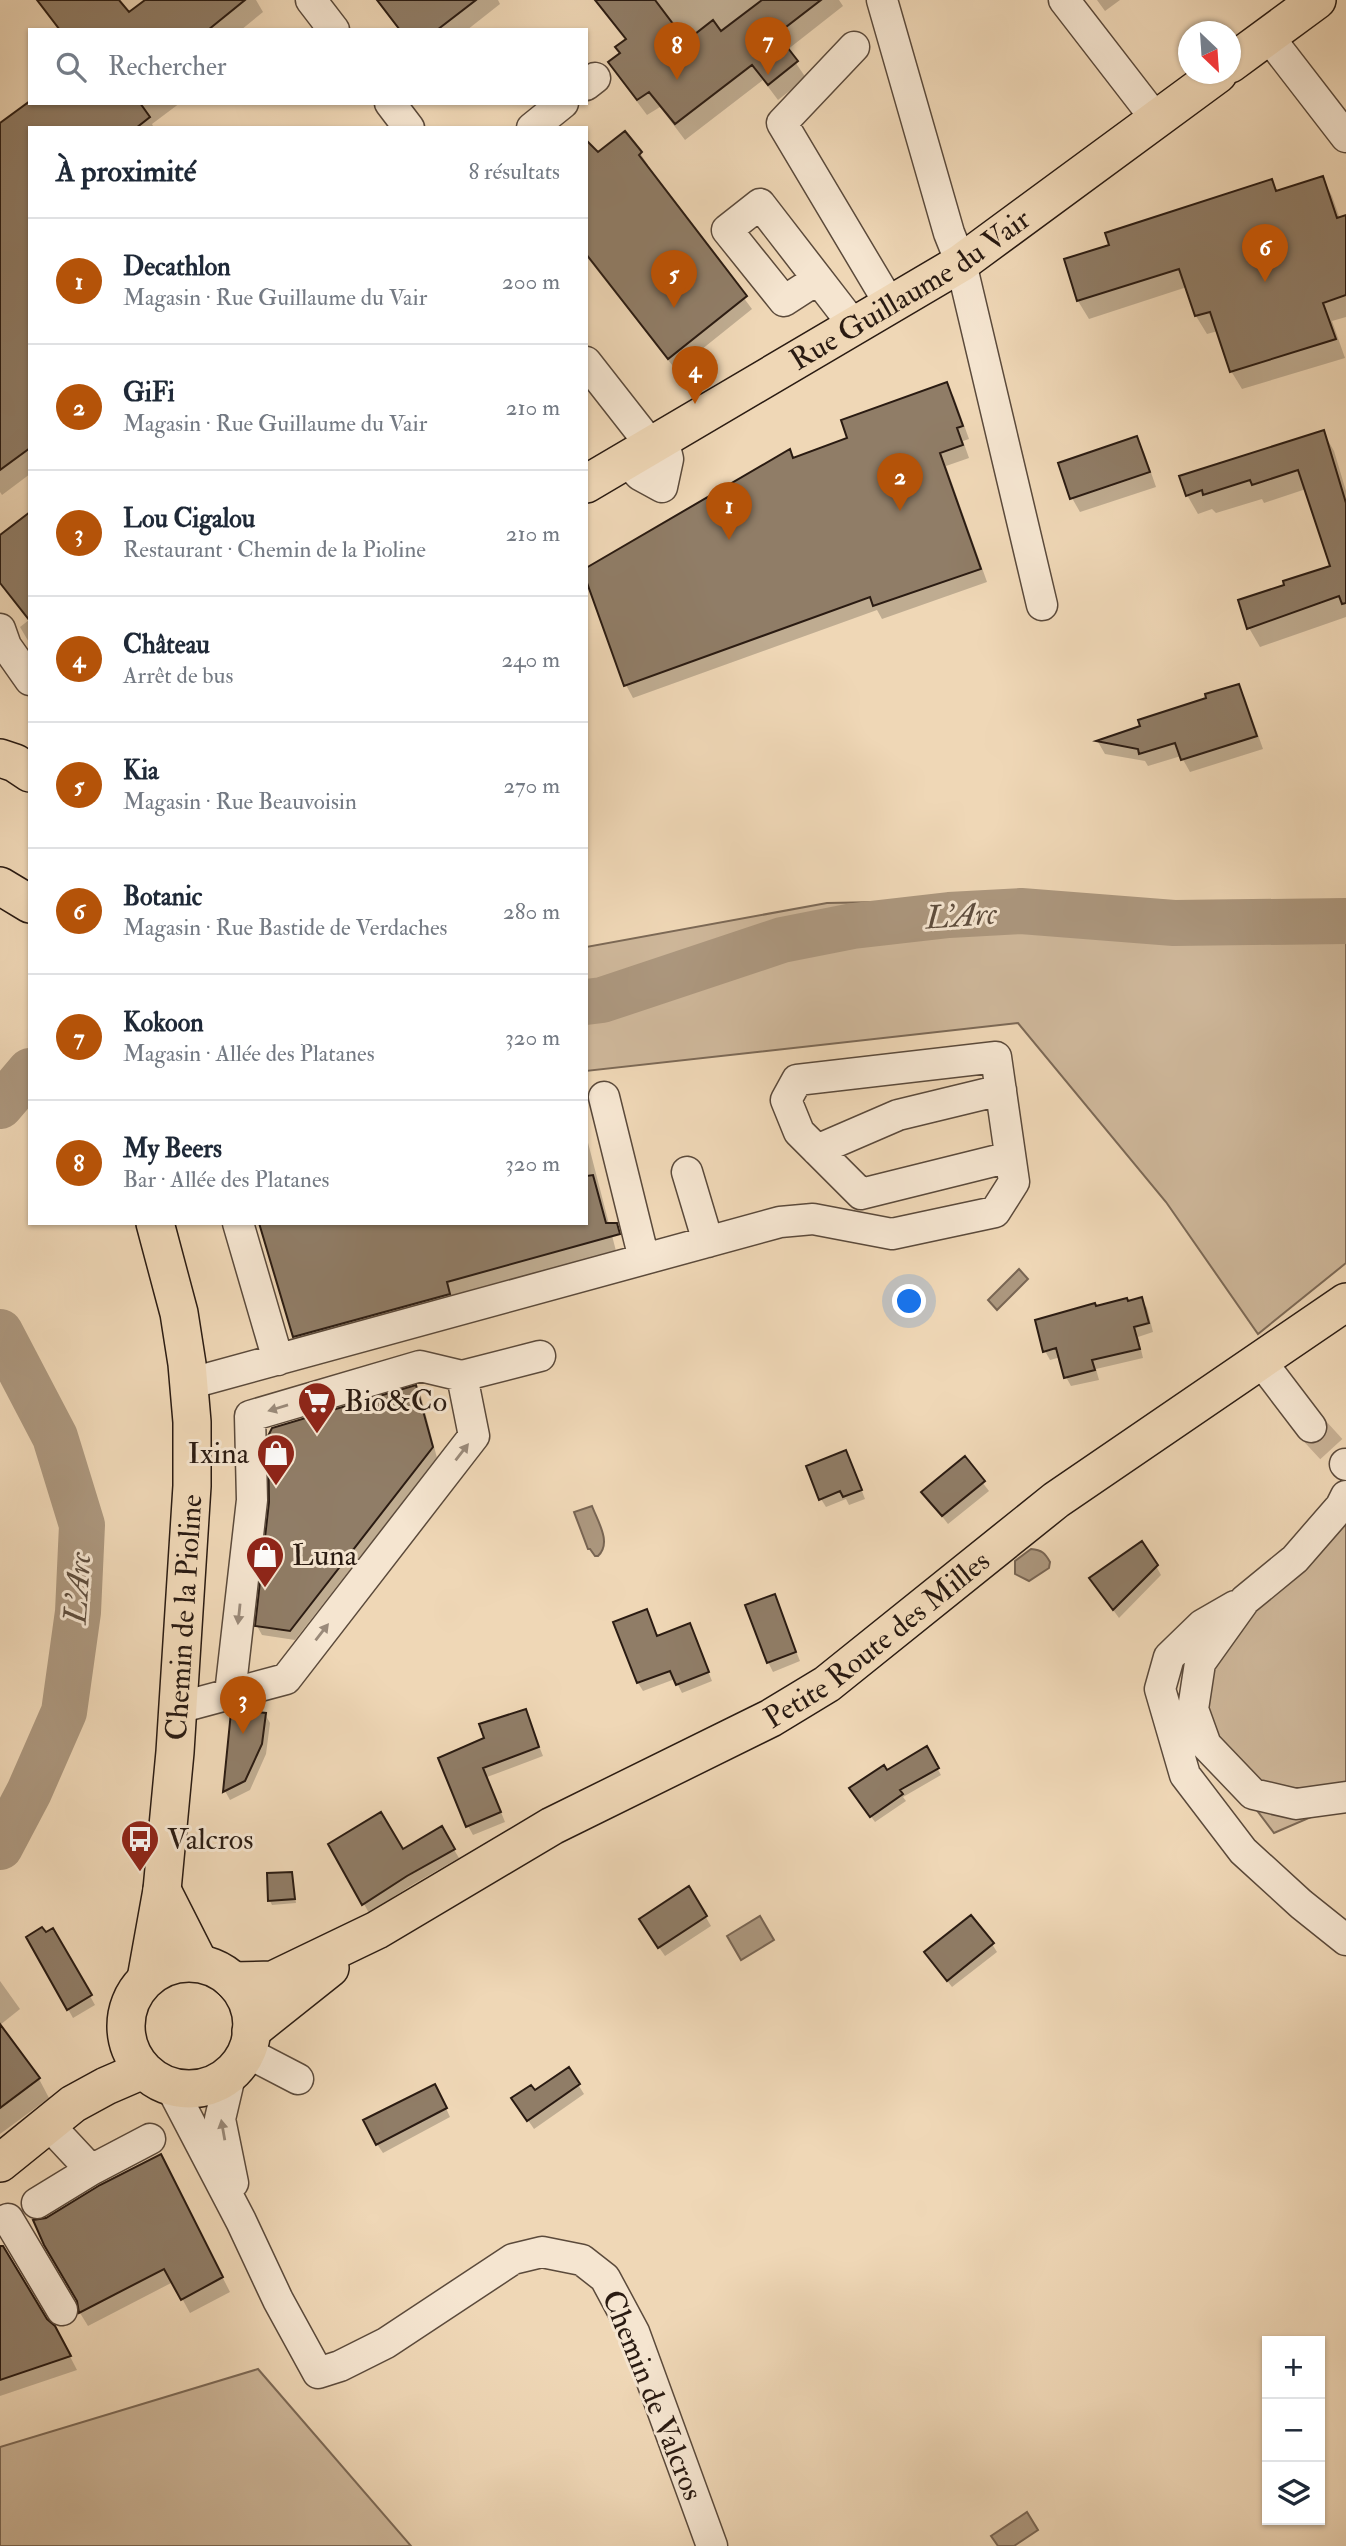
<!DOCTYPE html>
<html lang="fr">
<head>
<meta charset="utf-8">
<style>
	:root { --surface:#fff; --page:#f2f2f3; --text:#1f2937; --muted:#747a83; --line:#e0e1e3; --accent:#b45309 }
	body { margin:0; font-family:"IM FELL Double Pica",serif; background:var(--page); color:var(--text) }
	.controls { position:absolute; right:21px; bottom:21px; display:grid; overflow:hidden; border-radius:0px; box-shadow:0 2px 5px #0004 }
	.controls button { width:63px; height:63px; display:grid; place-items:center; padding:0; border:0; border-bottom:2px solid var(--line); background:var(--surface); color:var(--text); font:35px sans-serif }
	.compass { position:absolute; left:1178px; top:21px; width:63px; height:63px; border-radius:50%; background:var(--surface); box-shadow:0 2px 5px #0004; rotate:155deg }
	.you { position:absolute; left:910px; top:1302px; width:24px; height:24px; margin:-18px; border:5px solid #fff; border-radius:50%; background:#1a73e8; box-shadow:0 0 0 10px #1a73e833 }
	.badge { display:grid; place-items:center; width:46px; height:46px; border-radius:50%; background:var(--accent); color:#fff; font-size:23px; font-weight:700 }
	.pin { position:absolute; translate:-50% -58px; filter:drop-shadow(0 2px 4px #0008) }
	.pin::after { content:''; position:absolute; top:37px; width:24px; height:21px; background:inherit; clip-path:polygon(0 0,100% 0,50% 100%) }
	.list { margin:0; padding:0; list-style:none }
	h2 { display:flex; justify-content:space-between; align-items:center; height:91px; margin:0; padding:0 28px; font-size:30px }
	h2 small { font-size:23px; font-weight:400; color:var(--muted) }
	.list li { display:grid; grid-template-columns:46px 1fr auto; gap:21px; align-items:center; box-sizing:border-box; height:126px; padding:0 28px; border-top:2px solid var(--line) }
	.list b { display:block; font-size:26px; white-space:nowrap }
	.list p { margin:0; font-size:23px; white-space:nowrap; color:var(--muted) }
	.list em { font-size:23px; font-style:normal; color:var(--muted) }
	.icon { flex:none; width:38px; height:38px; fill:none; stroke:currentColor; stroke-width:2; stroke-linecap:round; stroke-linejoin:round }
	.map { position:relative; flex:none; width:1346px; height:2546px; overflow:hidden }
	.search { position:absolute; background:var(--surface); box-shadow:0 2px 5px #0004; left:28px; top:28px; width:560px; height:77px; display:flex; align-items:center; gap:18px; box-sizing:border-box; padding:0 24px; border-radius:0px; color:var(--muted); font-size:26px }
	.panel { position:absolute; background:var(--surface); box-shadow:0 2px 5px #0004; left:28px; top:126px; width:560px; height:1099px; border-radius:0px }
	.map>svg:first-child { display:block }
</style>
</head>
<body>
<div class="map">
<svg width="1346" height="2546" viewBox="0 0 1346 2546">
	<rect width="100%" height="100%" fill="#efd7b6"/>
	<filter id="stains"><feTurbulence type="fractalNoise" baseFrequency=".00286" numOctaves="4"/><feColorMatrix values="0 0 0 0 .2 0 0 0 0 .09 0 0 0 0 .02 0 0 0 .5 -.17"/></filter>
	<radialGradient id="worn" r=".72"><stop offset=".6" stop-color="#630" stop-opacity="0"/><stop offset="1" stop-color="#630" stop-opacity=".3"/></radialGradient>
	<!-- green -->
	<path fill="#ceb79a" stroke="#7c6956" stroke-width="2" d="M1045,899L1346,904V1263L1258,1334L1166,1202L1018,1023L586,1071V947L827,903Z
		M1346,1519V1802L1274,1833L1188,1719L1194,1642Z
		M258,2369L411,2546H0V2447Z"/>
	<!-- water -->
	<path fill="#ac977e" stroke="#786553" stroke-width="2" d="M1019,1269L1028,1279L997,1310L988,1300Z
		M592,1506C598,1522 612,1543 598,1556H595L590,1549H588L574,1512Z
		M1031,1549C1042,1550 1045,1553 1050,1562L1049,1568L1029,1581L1015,1574V1561Z
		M760,1916L774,1940L741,1960L727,1936Z
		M1027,2512L1038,2530L1014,2546H998L991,2536Z"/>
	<!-- shadow -->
	<path fill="#0003" d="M56,0H117L128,14L148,0H256L263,12L241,30H58L45,8Z
		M376,0H498L500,4L467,30H399Z
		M594,0H839L843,6L787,50L806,78L778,100L763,80L685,140L660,107L647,115L620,79L610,63L621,54L626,41Z
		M1097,0H1120L1105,11Z
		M30,103H180L152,124L154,128H30V474L2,495L0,492V126Z
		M586,142L598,154L640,153L648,165L646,167L752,309L676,370L586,256Z
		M1322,178L1332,196L1340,219L1346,216V317L1332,321L1345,358L1242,389L1231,371L1218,331L1207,334L1196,316L1187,287L1089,319L1078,301L1111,246L1272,181L1278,192Z
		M946,384L954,397L969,439L963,441L969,458L946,466L987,582L882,619L877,610L633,698L626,685L586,575L789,451L794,459L849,439Z
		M1323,432L1334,451L1346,491V617L1260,647L1249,628L1286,586L1332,567L1306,489L1264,503L1262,499L1216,513L1212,509L1198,514L1187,495Z
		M1136,438L1144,452L1156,487L1080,512L1072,498Z
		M30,521V644L20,627L29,620L0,582V537Z
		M1238,686L1245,698L1263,749L1190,772L1181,756L1148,766L1145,761L1105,754L1098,742L1142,727Z
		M586,1135L616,1251L454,1296L303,1351L295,1336L586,1223Z
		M1141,1299L1147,1308L1153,1332L1138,1337L1143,1358L1096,1369L1099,1380L1071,1386L1066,1377L1061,1357L1050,1360L1045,1351L1095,1307Z
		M415,1387L421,1396L437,1458L295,1640L262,1635L257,1626Z
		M964,1459L989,1491L948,1524L923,1492Z
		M850,1461L865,1499L849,1505L846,1499L826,1507L821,1499Z
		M1156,1566L1161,1575L1119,1618L1097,1588Z
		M774,1596L800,1661L773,1672L768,1662Z
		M646,1611L658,1638L690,1626L712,1681L682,1693L675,1679L643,1691L638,1683Z
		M525,1711L543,1756L487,1777L505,1822L473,1835L468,1826L486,1739Z
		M233,1714H265L270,1723L266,1754L250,1790L230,1800L225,1791Z
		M926,1748L941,1775L903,1797L906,1801L875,1822L855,1795L886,1772Z
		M441,1828L459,1858L412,1885L369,1913L330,1844L402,1852Z
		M291,1873L296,1903L272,1905L270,1901Z
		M689,1888L711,1926L665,1956L646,1929Z
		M53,1930L95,2005L73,2018L28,1937L45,1934Z
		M992,1944L997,1952L952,1987L931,1960Z
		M0,1981L20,2009L0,2025Z
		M5,2034L39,2079L49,2098L0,2134V2037Z
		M569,2070L584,2094L534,2129L519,2107L535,2093Z
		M440,2095L450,2117L383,2153L377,2144Z
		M168,2170L230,2292L190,2313L173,2282L88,2326L80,2313L79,2301L47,2220Z
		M0,2247L62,2341L77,2370L0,2396Z"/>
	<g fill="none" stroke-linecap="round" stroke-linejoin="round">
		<!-- river -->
		<path stroke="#ac977e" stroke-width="46" d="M586,1002L602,1000L782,940L853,926L949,915L1021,911L1174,923L1346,921
			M0,1106L30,1071
			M0,1332L55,1437L82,1525L78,1612L64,1712L29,1792L0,1847"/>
	</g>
	<!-- building -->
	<path fill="#907d67" stroke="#2a1b12" stroke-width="2" d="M37,0H119L129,12L145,0H245L208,30H60Z
		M377,0H476L437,30H400Z
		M595,0H655L686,41L713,20L721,31L762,0H821L777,34L798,61L768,85L752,65L675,124L649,92L637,100L608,62L620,53L615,47L626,39Z
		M30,101V103H140L150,117L136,128H30V448L0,470V123Z
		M625,131L642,152L639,155L747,296L668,359L586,254V140L598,152Z
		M1323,176L1337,218L1346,215V295L1323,303L1336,339L1230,372L1210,312L1195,316L1179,269L1077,301L1064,259L1109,245L1105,233L1272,179L1276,191Z
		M947,382L963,426L957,428L963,445L940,453L981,569L873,606L870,597L624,686L586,580V568L790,449L793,458L847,438L841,420Z
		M1324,430L1346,503V603L1342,604L1339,596L1247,629L1238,600L1284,585L1283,581L1330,566L1298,470L1252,485L1250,480L1203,495L1202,490L1186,496L1179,476Z
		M1137,436L1150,472L1070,499L1058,463Z
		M30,512V621L0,583V535Z
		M1239,684L1257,736L1181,760L1175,743L1139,754L1138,749L1096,741L1140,726L1138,720L1206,698L1205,694Z
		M593,1175L606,1223H617L620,1234L447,1282L450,1294L293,1337L259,1223H586V1176Z
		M1142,1297L1149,1323L1134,1327L1140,1349L1092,1360L1095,1370L1064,1378L1056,1348L1043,1352L1035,1320L1095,1303L1096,1306L1127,1298L1128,1301Z
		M416,1385L433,1447L290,1631L255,1626L269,1502L268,1436L272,1428Z
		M846,1450L862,1490L843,1497L840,1491L819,1500L806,1466Z
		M965,1456L985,1481L942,1516L921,1492Z
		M1142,1541L1158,1565L1113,1610L1089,1578Z
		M775,1594L796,1652L767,1663L745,1605Z
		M647,1609L657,1636L690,1623L709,1672L676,1685L670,1671L637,1683L613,1622Z
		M526,1709L539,1747L483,1768L501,1812L466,1827L438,1758L484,1738L479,1724Z
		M237,1710L266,1713L262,1744L245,1781L223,1792L231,1712Z
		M927,1746L939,1768L900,1790L903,1794L870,1817L849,1788L884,1765L887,1770Z
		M381,1812L403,1849L442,1826L455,1849L407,1876L362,1905L328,1844Z
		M292,1872L295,1899L268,1901L267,1873Z
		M689,1886L707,1916L658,1948L639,1919Z
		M971,1915L994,1943L947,1981L924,1952Z
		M42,1927L46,1932L53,1928L92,1995L67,2010L26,1937Z
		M0,2024L40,2078L0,2108Z
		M569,2067L580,2084L527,2121L511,2098L531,2085L535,2090Z
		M435,2084L447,2108L376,2145L363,2120Z
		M161,2154L223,2277L181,2300L164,2269L79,2313L77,2301L44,2245L33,2220L46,2218L100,2185Z
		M0,2246H3L47,2319L55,2326L71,2356L0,2380Z"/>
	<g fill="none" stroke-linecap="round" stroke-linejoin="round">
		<!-- minor-tunnel -->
		<path stroke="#c8b195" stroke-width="30" stroke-dasharray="30 15" stroke-linecap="butt" d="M1311,1427L1345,1464"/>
		<defs>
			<path id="minor" d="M311,0L334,30
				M882,0L949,233L961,263L1042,605
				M1064,0L1156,119
				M1268,36L1346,137
				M854,47L782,123L891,306
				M586,85L595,78
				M390,103L409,128
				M532,128L563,103
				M818,279L784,301L727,230L760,204L855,327
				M586,362L651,445
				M626,460L640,475L662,487L668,459L663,438
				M0,629L6,646L30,680
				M604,1097L644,1259
				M817,1150L898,1115L1001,1090
				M687,1172L708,1242
				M238,1223L278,1360
				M1260,1360L1311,1427
				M188,1384L780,1222L813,1219L892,1234L995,1212L1014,1182L996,1057L797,1080L786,1100L799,1132L861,1194L1010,1157
				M1345,1464L1346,1465
				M1346,1496L1341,1506L1295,1559L1245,1600L1200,1663L1193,1709L1206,1745L1253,1794L1296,1804L1346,1797
				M1235,1606L1202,1625L1169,1657L1160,1689L1185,1775L1243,1851L1301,1904L1346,1940
				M230,1694L252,1500L250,1416L420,1366L462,1376L540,1356
				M178,1708L286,1679L474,1436L462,1376
				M246,2052L298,2079
				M231,2072L220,2119L233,2183
				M171,2087L241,2221L278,2300L318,2373L340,2366L386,2343L513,2259L542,2252L582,2260L605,2278L634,2332L712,2546
				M91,2170L150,2139
				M37,2203L91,2170L48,2124
				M8,2219L62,2310"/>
			<g id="major">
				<path d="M1230,64L1317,0"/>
				<path id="s1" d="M586,484L961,263L1218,74"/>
				<path d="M0,758L15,763L30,773"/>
				<path d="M0,886L30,904"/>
				<path d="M162,1890L199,1963"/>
				<circle cx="189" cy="2026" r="63"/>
				<path id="s2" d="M146,1979L162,1890L175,1752L192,1486V1422L187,1364L179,1313L155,1223"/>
				<path id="s3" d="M233,1981L273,1980L377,1930L552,1826L771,1718L827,1684L1056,1500L1346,1302"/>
				<path d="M251,2031L330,1968"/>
				<path d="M0,2163L73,2104L106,2086L143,2070"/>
			</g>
		</defs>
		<!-- minor casing -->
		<use href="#minor" stroke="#5b4a3b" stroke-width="33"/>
		<!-- major casing -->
		<use href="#major" stroke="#2a1b12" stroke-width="40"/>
		<!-- minor -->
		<use href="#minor" stroke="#f5e5d0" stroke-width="30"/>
		<!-- major -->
		<use href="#major" stroke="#efd7b6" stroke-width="37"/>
	</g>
	<!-- one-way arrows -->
	<defs><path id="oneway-solid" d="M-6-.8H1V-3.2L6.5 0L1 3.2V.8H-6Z" transform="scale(1.75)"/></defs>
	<g fill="#9a8a7a">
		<use href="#oneway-solid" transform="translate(278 1408) rotate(163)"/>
		<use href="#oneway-solid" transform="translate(462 1452) rotate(-52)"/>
		<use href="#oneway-solid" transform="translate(239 1614) rotate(96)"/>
		<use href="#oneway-solid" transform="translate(322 1632) rotate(-52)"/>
		<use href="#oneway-solid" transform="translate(223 2130) rotate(-100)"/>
	</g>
	<!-- icons -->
	<defs>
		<symbol id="supermarket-pin" viewBox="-11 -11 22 30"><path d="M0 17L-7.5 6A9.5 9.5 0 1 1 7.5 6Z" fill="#8f2418" stroke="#f5e5d0"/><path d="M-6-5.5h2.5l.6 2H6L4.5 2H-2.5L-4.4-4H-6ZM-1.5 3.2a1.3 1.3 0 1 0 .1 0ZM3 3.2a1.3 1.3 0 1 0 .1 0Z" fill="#fff"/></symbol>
		<symbol id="shop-pin" viewBox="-11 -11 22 30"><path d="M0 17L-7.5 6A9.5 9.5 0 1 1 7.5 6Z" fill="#8f2418" stroke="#f5e5d0"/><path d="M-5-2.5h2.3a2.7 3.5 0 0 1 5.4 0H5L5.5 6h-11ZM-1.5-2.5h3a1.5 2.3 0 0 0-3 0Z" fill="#fff"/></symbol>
		<symbol id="bus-pin" viewBox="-11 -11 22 30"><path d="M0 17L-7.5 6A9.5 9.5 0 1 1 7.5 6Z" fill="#8f2418" stroke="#f5e5d0"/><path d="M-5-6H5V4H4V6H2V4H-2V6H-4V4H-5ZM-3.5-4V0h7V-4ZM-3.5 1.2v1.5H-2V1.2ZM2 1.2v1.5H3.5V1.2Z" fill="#fff"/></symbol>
	</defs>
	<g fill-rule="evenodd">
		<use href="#supermarket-pin" x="295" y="1379" width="44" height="60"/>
		<use href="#shop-pin" x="254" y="1431" width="44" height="60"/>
		<use href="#shop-pin" x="243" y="1533" width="44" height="60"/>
		<use href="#bus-pin" x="118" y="1817" width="44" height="60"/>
	</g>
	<g text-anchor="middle" stroke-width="6" stroke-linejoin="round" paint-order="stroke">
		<!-- street labels -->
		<g font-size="30" fill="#2a1b12" stroke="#f5e5d0">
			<text dy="10" stroke="none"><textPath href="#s1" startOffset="378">Rue Guillaume du Vair</textPath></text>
			<text dy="10" stroke="none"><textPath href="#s2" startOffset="364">Chemin de la Pioline</textPath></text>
			<text dy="10" stroke="none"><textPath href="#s3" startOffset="735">Petite Route des Milles</textPath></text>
			<text transform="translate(653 2395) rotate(68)" y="10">Chemin de Valcros</text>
		</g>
		<!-- poi labels -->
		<g font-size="30" fill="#2a1b12" stroke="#f5e5d0" text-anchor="start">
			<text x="344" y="1411">Bio&amp;Co</text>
			<text x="249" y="1463" text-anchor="end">Ixina</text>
			<text x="292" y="1565">Luna</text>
			<text x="167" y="1849">Valcros</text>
		</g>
		<!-- water labels -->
		<g font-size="32" font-style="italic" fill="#5e4d3d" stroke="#f5e5d0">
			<text transform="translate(961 915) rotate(-4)" y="11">L'Arc</text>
			<text transform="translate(77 1588) rotate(-86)" y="11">L'Arc</text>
		</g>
	</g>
	<rect width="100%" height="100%" filter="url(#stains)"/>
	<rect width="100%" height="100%" fill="url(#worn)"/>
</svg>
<div class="controls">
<button>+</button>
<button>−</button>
<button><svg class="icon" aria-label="layers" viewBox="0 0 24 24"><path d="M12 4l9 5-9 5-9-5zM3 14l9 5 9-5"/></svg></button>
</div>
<svg class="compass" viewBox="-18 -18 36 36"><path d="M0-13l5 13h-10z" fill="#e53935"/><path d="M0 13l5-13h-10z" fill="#747a83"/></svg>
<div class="you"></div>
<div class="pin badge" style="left:729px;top:540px">1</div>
<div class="pin badge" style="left:900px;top:511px">2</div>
<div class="pin badge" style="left:243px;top:1734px">3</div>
<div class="pin badge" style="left:695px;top:404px">4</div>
<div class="pin badge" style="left:674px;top:308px">5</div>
<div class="pin badge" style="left:1265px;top:282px">6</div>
<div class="pin badge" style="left:768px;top:75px">7</div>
<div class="pin badge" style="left:677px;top:80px">8</div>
<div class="search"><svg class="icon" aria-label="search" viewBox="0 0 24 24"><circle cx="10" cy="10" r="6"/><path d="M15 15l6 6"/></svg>Rechercher</div>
<section class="panel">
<h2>À proximité<small>8 résultats</small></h2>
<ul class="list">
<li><span class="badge">1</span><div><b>Decathlon</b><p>Magasin · Rue Guillaume du Vair</p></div><em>200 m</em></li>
<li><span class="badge">2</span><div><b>GiFi</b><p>Magasin · Rue Guillaume du Vair</p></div><em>210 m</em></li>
<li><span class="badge">3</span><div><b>Lou Cigalou</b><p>Restaurant · Chemin de la Pioline</p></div><em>210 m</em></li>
<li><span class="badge">4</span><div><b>Château</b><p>Arrêt de bus</p></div><em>240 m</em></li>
<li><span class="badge">5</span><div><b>Kia</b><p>Magasin · Rue Beauvoisin</p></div><em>270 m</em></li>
<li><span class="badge">6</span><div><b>Botanic</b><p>Magasin · Rue Bastide de Verdaches</p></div><em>280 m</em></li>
<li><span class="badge">7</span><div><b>Kokoon</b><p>Magasin · Allée des Platanes</p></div><em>320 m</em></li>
<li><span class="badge">8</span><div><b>My Beers</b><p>Bar · Allée des Platanes</p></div><em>320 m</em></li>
</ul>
</section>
</div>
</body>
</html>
